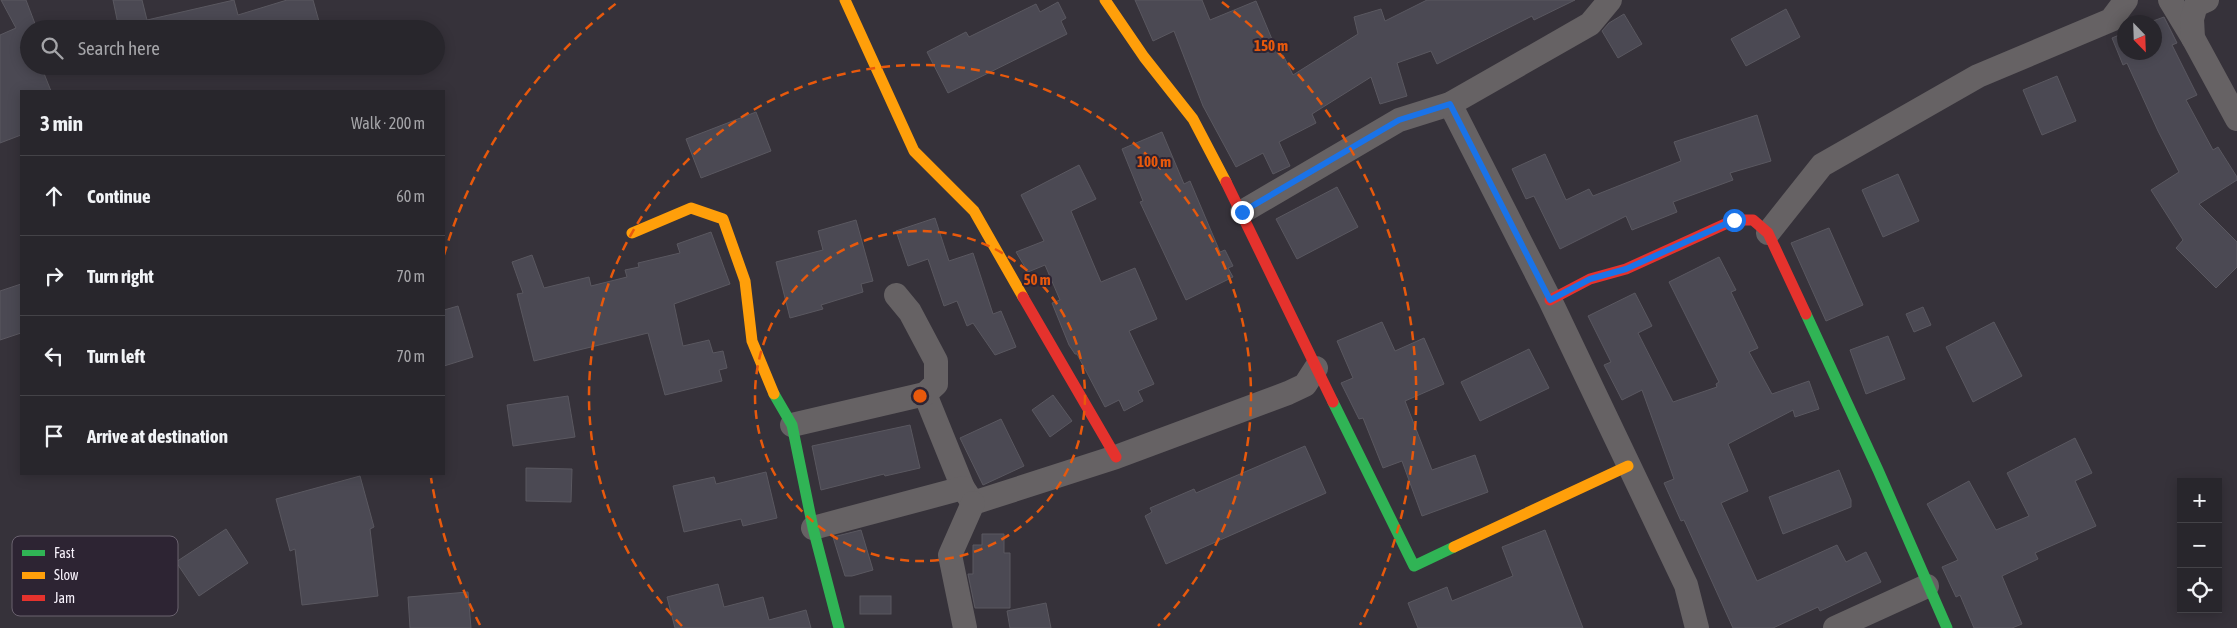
<!DOCTYPE html>
<html lang="en">
<head>
<meta charset="utf-8">
<style>
	body { margin:0; font-family:"Asap Condensed",sans-serif; background:#343238; color:#f1f3f6 }
	.controls { position:absolute; right:15px; bottom:15px; display:grid; overflow:hidden; border-radius:0px; box-shadow:0 2px 12px #0003 }
	.controls button { width:45px; height:45px; display:grid; place-items:center; padding:0; border:0; border-bottom:1px solid #444348; background:#28262c; color:#f1f3f6; font:25px sans-serif }
	.compass { position:absolute; left:2117px; top:15px; width:45px; height:45px; border-radius:50%; background:#28262c; box-shadow:0 2px 12px #0003; rotate:157deg }
	.stop { position:absolute; width:15px; height:15px; margin:-11px; border:4px solid #1a73e8; border-radius:50%; background:#fff }
	.stop.end { background:#1a73e8; border-color:#fff; box-shadow:0 1px 5px #0008 }
	.list { margin:0; padding:0; list-style:none }
	h2 { display:flex; justify-content:space-between; align-items:center; height:65px; margin:0; padding:0 20px; font-size:21px }
	h2 small { font-size:16px; font-weight:400; color:#a5a5a9 }
	.list li { display:grid; grid-template-columns:32px 1fr auto; gap:15px; align-items:center; box-sizing:border-box; height:80px; padding:0 20px; border-top:1px solid #444348 }
	.list b { display:block; font-size:19px; white-space:nowrap }
	.list em { font-size:16px; font-style:normal; color:#a5a5a9 }
	.icon { flex:none; width:28px; height:28px; fill:none; stroke:currentColor; stroke-width:2; stroke-linecap:round; stroke-linejoin:round }
	.map { position:relative; flex:none; width:2237px; height:628px; overflow:hidden }
	.search { position:absolute; background:#28262c; box-shadow:0 2px 12px #0003; left:20px; top:20px; width:425px; height:55px; display:flex; align-items:center; gap:12px; box-sizing:border-box; padding:0 18px; border-radius:28px; color:#a5a5a9; font-size:19px }
	.panel { position:absolute; background:#28262c; box-shadow:0 2px 12px #0003; left:20px; top:90px; width:425px; height:385px; border-radius:0px }
	.map>svg:first-child { display:block }
	.building { fill:#4b4953; stroke:#5a5860 }
	.lines { fill:none; stroke-linecap:round; stroke-linejoin:round }
	.street { stroke:#666264; stroke-width:24 }
	.fast { stroke:#30b455; stroke-width:11 }
	.slow { stroke:#ff9f0a; stroke-width:11 }
	.jam { stroke:#e5322d; stroke-width:11 }
	.route { stroke:#1a73e8; stroke-width:6 }
	.ring { fill:none; stroke:#e8590c; stroke-width:2.5; stroke-dasharray:9 6 }
	.key { fill:#2d2433; stroke:#6a626f; stroke-width:1 }
	.key-label { font-size:14px; fill:#f8f2fc }
	.centre { fill:#e8590c; stroke:#2d2433; stroke-width:2.5 }
	.ring-label { font-size:15px; text-anchor:middle; font-weight:bold; fill:#e8590c; stroke:#2d2433; stroke-width:4; stroke-linejoin:round; paint-order:stroke }
</style>
</head>
<body>
<div class="map">
<svg width="2237" height="628" viewBox="0 0 2237 628">
	<rect width="100%" height="100%" fill="#36323a"/>
	<g class="building">
		<polygon points="1,0 26,0 37,29 29,29 29,66 41,66 51,91 21,91 21,135 0,143 0,35 16,28"/>
		<polygon points="113,0 142,0 147,20 234,0 238,15 287,0 313,0 320,25 309,29 119,29"/>
		<polygon points="1135,0 1202,0 1210,20 1256,1 1279,56 1283,55 1293,75 1358,34 1354,17 1381,9 1385,21 1427,0 1575,0 1534,20 1532,16 1437,64 1431,51 1397,63 1407,96 1380,104 1371,77 1312,114 1316,123 1279,142 1290,166 1273,174 1263,153 1236,167 1203,106 1174,31 1153,41"/>
		<polygon points="1058,2 1066,18 1061,21 1067,34 948,93 927,52 966,32 969,37 1036,4 1040,12"/>
		<polygon points="1786,9 1800,37 1746,66 1731,39"/>
		<polygon points="1624,14 1642,44 1618,58 1602,31 1609,23"/>
		<polygon points="2164,17 2177,43 2172,45 2197,95 2186,100 2213,150 2218,147 2237,177 2237,180 2199,204 2237,242 2237,267 2216,288 2176,248 2183,240 2151,190 2179,172 2158,131 2127,63 2123,65 2112,38 2124,33 2124,52 2154,52 2154,22 2150,22"/>
		<polygon points="2057,76 2076,121 2042,135 2023,90"/>
		<polygon points="756,112 771,151 701,178 686,139"/>
		<polygon points="1757,115 1771,161 1730,173 1733,180 1673,202 1677,212 1632,230 1626,216 1560,249 1534,196 1526,199 1512,169 1545,154 1566,200 1589,189 1593,196 1681,161 1674,142"/>
		<polygon points="1162,132 1184,184 1190,181 1220,252 1225,250 1233,266 1228,268 1233,277 1186,300 1140,202 1143,201 1122,149"/>
		<polygon points="1079,165 1096,199 1071,211 1101,282 1135,268 1157,319 1129,331 1154,384 1138,391 1143,401 1124,411 1119,400 1105,407 1077,354 1075,354 1069,345 1052,303 1060,300 1045,265 1028,272 1016,252 1044,241 1021,195"/>
		<polygon points="1898,174 1919,221 1883,237 1862,190"/>
		<polygon points="1337,187 1358,227 1297,259 1276,219"/>
		<polygon points="935,218 949,261 973,253 993,314 1001,311 1016,347 995,355 973,323 967,326 957,301 944,306 928,259 908,266 896,231"/>
		<polygon points="856,220 873,281 861,284 863,292 821,305 823,309 790,318 776,262 823,250 818,231"/>
		<polygon points="1829,228 1863,305 1826,321 1791,243"/>
		<polygon points="711,232 730,284 674,304 683,346 709,340 713,353 723,351 727,368 719,370 722,381 665,395 648,333 534,361 517,294 523,293 512,262 532,255 544,288 589,277 591,286 627,277 625,270 639,267 638,263 680,253 677,244"/>
		<polygon points="1719,257 1736,290 1731,292 1758,348 1749,352 1772,394 1809,381 1819,409 1795,417 1793,410 1728,444 1748,491 1721,503 1757,581 1837,545 1846,562 1866,552 1881,582 1820,611 1818,607 1773,628 1733,628 1684,520 1681,521 1664,483 1674,479 1642,390 1622,400 1604,365 1611,362 1588,316 1635,293 1652,326 1638,333 1673,402 1717,387 1716,384 1719,382 1669,282"/>
		<polygon points="21,284 21,333 0,340 0,291"/>
		<polygon points="458,306 473,357 444,366 444,310"/>
		<polygon points="1923,307 1931,325 1914,332 1906,314"/>
		<polygon points="1382,322 1395,351 1424,338 1444,384 1405,401 1432,470 1475,455 1488,492 1422,516 1402,461 1383,468 1363,418 1359,419 1341,383 1353,378 1337,341"/>
		<polygon points="1994,322 2022,376 1973,402 1946,347"/>
		<polygon points="1888,336 1905,379 1866,394 1850,350"/>
		<polygon points="1529,349 1549,388 1480,421 1461,382"/>
		<polygon points="1053,395 1072,421 1050,437 1032,410"/>
		<polygon points="568,396 575,437 513,446 507,405"/>
		<polygon points="1001,419 1024,466 983,485 960,438"/>
		<polygon points="910,425 920,468 885,476 884,474 821,490 812,446"/>
		<polygon points="2075,438 2092,473 2075,481 2096,526 2035,553 2038,559 2002,576 2022,624 2012,628 1974,628 1960,595 1956,597 1942,567 1958,560 1927,504 1969,481 1996,530 2029,516 2007,473"/>
		<polygon points="1305,446 1326,493 1166,564 1145,516 1152,512 1150,508 1194,489 1196,493"/>
		<polygon points="526,468 572,469 571,502 526,501"/>
		<polygon points="1839,470 1851,500 1851,507 1783,534 1769,497"/>
		<polygon points="766,472 777,518 743,526 741,519 684,532 673,486 714,477 716,484"/>
		<polygon points="360,476 374,527 370,529 378,596 302,605 295,549 290,551 276,499"/>
		<polygon points="226,529 248,563 199,596 176,562"/>
		<polygon points="861,530 873,570 852,576 845,576 833,537"/>
		<polygon points="1545,530 1583,628 1418,628 1408,603 1447,587 1452,601 1513,576 1502,547"/>
		<polygon points="982,534 1004,534 1004,553 1010,553 1010,608 975,608 968,574 973,574 973,545 982,545"/>
		<polygon points="718,584 724,607 763,597 769,620 806,610 811,628 675,628 667,597"/>
		<polygon points="468,592 471,628 410,628 408,597"/>
		<rect x="860" y="596" width="31" height="18"/>
		<polygon points="1046,603 1051,628 1010,628 1007,611"/>
	</g>
	<g class="lines">
		<g class="street">
			<polyline points="2170,0 2193,38"/>
			<polyline points="2207,0 2196,5 2192,19 2193,38 2237,119"/>
			<polyline points="1450,104 1550,300 1686,585 1697,628"/>
			<polyline points="1242,212 1399,120 1450,104 1590,24 1610,0"/>
			<polyline points="1768,233 1822,165 1978,76 2111,20 2126,0"/>
			<polyline points="925,394 963,488 973,503 1116,457 1288,393 1305,385 1316,368"/>
			<polyline points="792,425 925,394 936,384 936,361 910,312 896,295"/>
			<polyline points="813,528 963,488"/>
			<polyline points="965,628 950,555 973,503"/>
			<polyline points="1835,628 1927,586"/>
		</g>
		<g class="fast">
			<polyline points="1806,314 1878,470 1947,628"/>
			<polyline points="774,394 792,425 813,528 839,628"/>
			<polyline points="1333,402 1414,566 1454,547"/>
		</g>
		<g class="slow">
			<polyline points="845,0 914,151 974,211 1023,297"/>
			<polyline points="1105,0 1144,57 1193,119 1226,182"/>
			<polyline points="632,233 691,208 723,219 745,281 752,341 774,394"/>
			<polyline points="1454,547 1628,466"/>
		</g>
		<g class="jam">
			<polyline points="1226,182 1333,402"/>
			<polyline points="1023,297 1116,457"/>
			<polyline points="1550,300 1590,279 1626,269 1734,220 1753,220 1768,233 1806,314"/>
		</g>
	</g>
	<g class="lines">
		<polyline class="route" points="1242,212 1399,120 1450,104 1550,300 1590,279 1626,269 1734,220"/>
	</g>
	<g class="ring">
		<circle cx="920" cy="396" r="165"/>
		<path d="M682 626A331 331 0 1 1 1158 626"/>
		<path d="M480 625A496 496 0 0 1 431 478M444 255A496 496 0 0 1 618 2M1222 2A496 496 0 0 1 1360 625"/>
	</g>
	<rect x="12" y="536" width="166" height="80" rx="8" class="key"/>
	<rect x="22" y="550" width="23" height="6" fill="#30b455"/>
	<rect x="22" y="572" width="23" height="7" fill="#ff9f0a"/>
	<rect x="22" y="595" width="23" height="6" fill="#e5322d"/>
	<g class="key-label">
		<text x="54" y="558">Fast</text>
		<text x="54" y="580">Slow</text>
		<text x="54" y="603">Jam</text>
	</g>
	<circle cx="920" cy="396" r="8" class="centre"/>
	<g class="ring-label">
		<text x="1271" y="51">150 m</text>
		<text x="1154" y="167">100 m</text>
		<text x="1037" y="285">50 m</text>
	</g>
</svg>
<div class="controls">
<button>+</button>
<button>−</button>
<button><svg class="icon" aria-label="locate" viewBox="0 0 24 24"><circle cx="12" cy="12" r="6"/><path d="M12 2v4M12 18v4M2 12h4M18 12h4"/></svg></button>
</div>
<svg class="compass" viewBox="-18 -18 36 36"><path d="M0-13l5 13h-10z" fill="#e53935"/><path d="M0 13l5-13h-10z" fill="#a5a5a9"/></svg>
<div class="stop" style="left:1734px;top:220px"></div>
<div class="stop end" style="left:1242px;top:212px"></div>
<div class="search"><svg class="icon" aria-label="search" viewBox="0 0 24 24"><circle cx="10" cy="10" r="6"/><path d="M15 15l6 6"/></svg>Search here</div>
<section class="panel">
<h2>3 min<small>Walk · 200 m</small></h2>
<ul class="list">
<li><svg class="icon" aria-label="ahead" viewBox="0 0 24 24"><path d="M12 20V5M6 11l6-6 6 6"/></svg><div><b>Continue</b></div><em>60 m</em></li>
<li><svg class="icon" aria-label="right" viewBox="0 0 24 24"><path d="M7 20v-9h11M14 6l5 5-5 5"/></svg><div><b>Turn right</b></div><em>70 m</em></li>
<li><svg class="icon" aria-label="left" viewBox="0 0 24 24"><path d="M17 20v-9H6M10 6l-5 5 5 5"/></svg><div><b>Turn left</b></div><em>70 m</em></li>
<li><svg class="icon" aria-label="arrive" viewBox="0 0 24 24"><path d="M6 21V4h12l-3 4 3 4H6"/></svg><div><b>Arrive at destination</b></div></li>
</ul>
</section>
</div>
</body>
</html>
